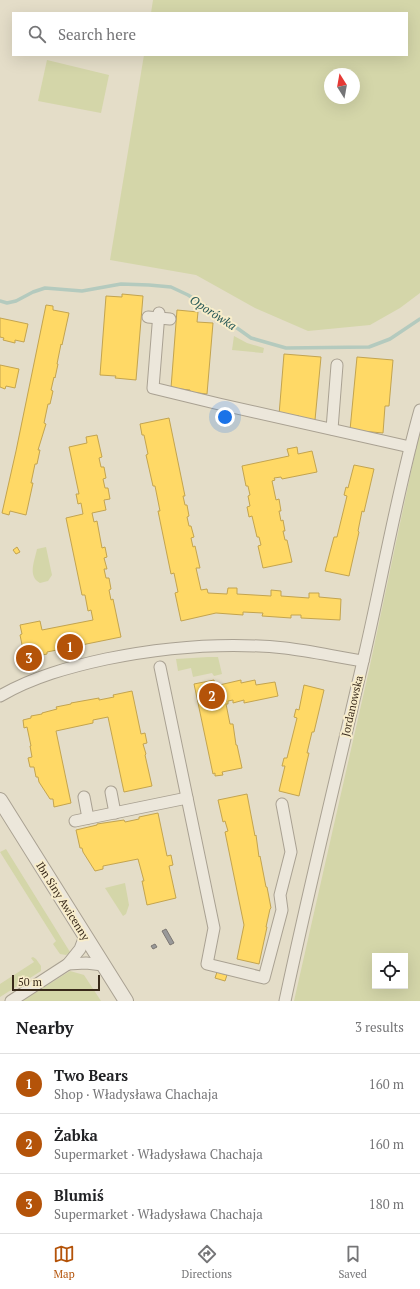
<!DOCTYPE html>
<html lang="en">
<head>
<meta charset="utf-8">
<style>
	body { margin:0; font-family:"PT Serif",serif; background:#f6f6f6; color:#202124 }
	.controls { position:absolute; right:12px; bottom:12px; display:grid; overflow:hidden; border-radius:0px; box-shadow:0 4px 16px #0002 }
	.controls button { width:36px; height:36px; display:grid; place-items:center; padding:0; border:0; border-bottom:1px solid #e0e0e0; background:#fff; color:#202124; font:20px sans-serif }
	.compass { position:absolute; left:324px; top:68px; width:36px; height:36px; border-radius:50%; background:#fff; box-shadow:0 4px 16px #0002; rotate:349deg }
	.scale { position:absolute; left:12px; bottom:10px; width:88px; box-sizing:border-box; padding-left:4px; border:2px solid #38291a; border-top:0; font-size:11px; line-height:14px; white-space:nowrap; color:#38291a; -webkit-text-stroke:3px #f8edcb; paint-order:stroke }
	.you { position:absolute; left:225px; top:417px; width:14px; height:14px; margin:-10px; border:3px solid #fff; border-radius:50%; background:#1a73e8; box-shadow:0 0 0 6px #1a73e833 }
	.badge { display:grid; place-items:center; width:26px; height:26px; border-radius:50%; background:#b45309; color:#fff; font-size:13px; font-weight:700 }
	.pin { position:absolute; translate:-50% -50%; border:2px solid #fff; box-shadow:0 1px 4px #0006 }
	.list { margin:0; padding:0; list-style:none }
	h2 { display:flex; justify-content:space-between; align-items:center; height:52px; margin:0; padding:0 16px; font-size:17px }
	h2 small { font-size:13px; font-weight:400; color:#757577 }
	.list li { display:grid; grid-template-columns:26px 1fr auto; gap:12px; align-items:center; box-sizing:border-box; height:60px; padding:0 16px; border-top:1px solid #e0e0e0 }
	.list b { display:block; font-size:15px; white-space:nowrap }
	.list p { margin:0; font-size:13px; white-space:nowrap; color:#757577 }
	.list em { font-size:13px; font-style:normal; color:#757577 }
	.icon { flex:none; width:22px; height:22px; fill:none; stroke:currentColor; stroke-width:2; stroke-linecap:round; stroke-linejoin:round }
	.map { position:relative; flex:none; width:420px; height:1001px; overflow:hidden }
	.search { position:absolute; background:#fff; box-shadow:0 4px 16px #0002; left:12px; right:12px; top:12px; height:44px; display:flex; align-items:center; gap:10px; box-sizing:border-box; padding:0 14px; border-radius:0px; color:#757577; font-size:15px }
	.sheet { height:232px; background:#fff }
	nav { display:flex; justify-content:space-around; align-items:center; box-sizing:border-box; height:56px; border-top:1px solid #e0e0e0; background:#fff; font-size:11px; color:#757577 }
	nav a { display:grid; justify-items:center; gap:2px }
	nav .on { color:#b45309 }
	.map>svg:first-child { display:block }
	.green { fill:#d4d6a9; fill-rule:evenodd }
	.homes { fill:#ffd966; stroke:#c3a44f }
	.industry { fill:#999; stroke:#7c7773 }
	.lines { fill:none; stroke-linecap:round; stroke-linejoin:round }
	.stream { stroke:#b4cabe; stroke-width:3.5 }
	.minor-casing { stroke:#a9a192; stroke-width:13 }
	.tertiary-casing { stroke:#a9a192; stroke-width:16 }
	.minor { stroke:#ece7db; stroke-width:11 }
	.tertiary { stroke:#ece7db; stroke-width:14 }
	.labels { text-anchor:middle; stroke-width:4; stroke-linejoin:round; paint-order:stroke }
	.street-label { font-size:11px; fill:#38291a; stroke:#f8edcb }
	.water-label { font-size:12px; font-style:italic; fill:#285957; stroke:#f8edcb }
</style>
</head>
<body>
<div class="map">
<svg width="420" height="1001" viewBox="0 0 420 1001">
	<rect width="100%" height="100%" fill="#e4ddc8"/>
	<g class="green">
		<path d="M153,0H420V293L400,308L370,325L308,331L255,308L196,275L110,260L144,55H407V13H151ZM330,74H354V98H330Z"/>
		<polygon points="47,60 109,75 101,113 38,101"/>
		<polygon points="234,336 247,343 264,348 263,353 232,350"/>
		<path d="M420,432V1001H294L369,670L412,467ZM375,956H405V986H375Z"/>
		<path d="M46,547L52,575L48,581L40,583C27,576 35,560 37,549Z"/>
		<polygon points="208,657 218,657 222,674 214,676 212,673 193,677 191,668 178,671 176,659"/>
		<polygon points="6,849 70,952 66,955 60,954 53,944 56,941 0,852"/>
		<polygon points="125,883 129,905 126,914 123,916 105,888"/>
		<polygon points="33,957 36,959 41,966 41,971 0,997 0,984 34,962 31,958"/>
		<polygon points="70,971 84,975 101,1001 22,1001"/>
	</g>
	<g class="homes">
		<polygon points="122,294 143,296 136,380 115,378 116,376 100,375 106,296 122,297"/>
		<polygon points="46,305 53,306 53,310 69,313 62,345 61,344 57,364 58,364 55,378 54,377 51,390 53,391 50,404 48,404 44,423 46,424 38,450 40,450 37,464 35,464 31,483 33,483 26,515 10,511 9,515 2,513 16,451"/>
		<polygon points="177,310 198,312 197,322 213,323 207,394 190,392 190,390 171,388"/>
		<polygon points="0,318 28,324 24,342 15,340 15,343 3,340 4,338 0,337"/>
		<polygon points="284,354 321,357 315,420 298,419 299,416 279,415"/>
		<polygon points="357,357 393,360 389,406 385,406 383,433 350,430"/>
		<polygon points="0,365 19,369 15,388 6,386 5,389 0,387"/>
		<polygon points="169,418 185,496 183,496 185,505 187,505 189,516 187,517 189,526 191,526 194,537 191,538 193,547 195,546 200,568 196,568 201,590 207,589 208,593 227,594 228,588 237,588 237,594 271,596 271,590 281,591 281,596 309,598 309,593 319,593 319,597 341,599 340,620 301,618 301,615 291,615 291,618 262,616 263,613 243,612 243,615 216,613 181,621 175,593 178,592 174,573 171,574 158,511 160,511 155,486 153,486 146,455 148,454 144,435 142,435 140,424"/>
		<polygon points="97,435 102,457 99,458 101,467 104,467 106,478 103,479 105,488 108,488 110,499 104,500 106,510 92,513 94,522 97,521 102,548 105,547 107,557 104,558 107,569 104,569 106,578 109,578 111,589 109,590 111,600 113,599 121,637 47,652 47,654 25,659 20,635 22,634 20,625 40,621 42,630 93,620 91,610 88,611 85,595 82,595 66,518 83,514 81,503 78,504 76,494 79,494 69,447 87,443 86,437"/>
		<polygon points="297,447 298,454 312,451 317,472 282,479 281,477 274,478 275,480 272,481 276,500 279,499 281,511 279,511 281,521 283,520 285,531 283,531 285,540 287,540 292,562 263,568 258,546 261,545 259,537 257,537 252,516 249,517 247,507 250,506 248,496 250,495 248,486 246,486 242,466 289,456 287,449"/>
		<polygon points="354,465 374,469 364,512 362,511 358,531 359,532 349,576 325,571 334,537 337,537 347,496 344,495 346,487 348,488"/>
		<polygon points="17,547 20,552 16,554 13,550"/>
		<polygon points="214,680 215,686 241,680 241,683 255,680 256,685 275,682 278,696 244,703 244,700 233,703 233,700 228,701 228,704 226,704 230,724 233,724 236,745 237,745 242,768 222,772 223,775 215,776 215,773 213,774 194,684"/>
		<polygon points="304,685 324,690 314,732 312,732 307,753 309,753 299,796 279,791 285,766 282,766 284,758 287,758 297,718 294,717 296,709 299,710"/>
		<polygon points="132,691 141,734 145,733 147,743 143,744 146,754 145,755 152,786 124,792 108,717 93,720 93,723 56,731 71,803 54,807 53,799 50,799 39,782 38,777 36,777 34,767 30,767 28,758 32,757 30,746 31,746 27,727 24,728 23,720 31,718 31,716 42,714 42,713 57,709 56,707 71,704 71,703 99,698 99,700 114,697 113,695"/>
		<polygon points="247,794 255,836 256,835 259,857 260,856 266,887 267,887 271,908 270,909 266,927 267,927 259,964 237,959 244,925 225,832 228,831 225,821 223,822 218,800"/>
		<polygon points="158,813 167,856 171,855 173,865 169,866 176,898 147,905 142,881 144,881 138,859 103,866 103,869 95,871 83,852 82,848 80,848 76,830 97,825 97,824 124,820 125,822 139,819 139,817"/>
		<polygon points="217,972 227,975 225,981 215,978"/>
	</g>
	<g class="industry">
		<polygon points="166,929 174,943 170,945 162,931"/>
		<polygon points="155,944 157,947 153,949 151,946"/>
	</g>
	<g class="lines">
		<polyline class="stream" points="0,301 7,303 16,301 33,292 45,288 82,291 121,284 149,285 171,287 188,295 209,308 251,338 286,348 369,347 390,339 420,319"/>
		<g class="minor-casing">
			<g id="minor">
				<polyline points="159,313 153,388 219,404 410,447"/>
				<polyline points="148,317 170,319"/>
				<polyline points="332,429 337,365"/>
				<polyline points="160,667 214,928 207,964 264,978 282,910 280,895 291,852 282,804"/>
				<path d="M0,696C33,677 69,667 106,659C165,647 225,642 285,648C311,651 337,657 363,661"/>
				<polyline points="111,792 115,813"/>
				<polyline points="84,797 88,818"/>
				<polyline points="75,821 187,798"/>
				<polyline points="68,964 86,963 103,965"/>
				<polyline points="11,1001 68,964 80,949 85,936"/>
				<path d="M285,1001C310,883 339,766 366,648C384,569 398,488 420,410"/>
			</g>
		</g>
		<g class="tertiary-casing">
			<polyline id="tertiary" points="0,800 126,1001"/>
		</g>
		<use href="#minor" class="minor"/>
		<use href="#tertiary" class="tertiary"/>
	</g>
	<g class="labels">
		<g class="street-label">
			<text transform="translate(352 706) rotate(-77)" y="4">Jordanowska</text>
			<text transform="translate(63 901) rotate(58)" y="4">Ibn Siny Awicenny</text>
		</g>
		<g class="water-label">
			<text transform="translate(213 313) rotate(33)" y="4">Oporówka</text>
		</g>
	</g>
</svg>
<div class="controls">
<button><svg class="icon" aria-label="locate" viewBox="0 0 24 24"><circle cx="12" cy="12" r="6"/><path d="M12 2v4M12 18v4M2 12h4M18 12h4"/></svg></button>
</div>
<svg class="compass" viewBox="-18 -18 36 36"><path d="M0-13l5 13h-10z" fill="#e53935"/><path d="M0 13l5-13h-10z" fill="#757577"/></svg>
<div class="scale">50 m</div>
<div class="you"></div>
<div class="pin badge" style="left:70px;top:647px">1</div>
<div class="pin badge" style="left:212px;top:696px">2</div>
<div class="pin badge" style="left:29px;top:658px">3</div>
<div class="search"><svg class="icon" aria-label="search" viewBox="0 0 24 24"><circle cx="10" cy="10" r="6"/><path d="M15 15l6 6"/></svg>Search here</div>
</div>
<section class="sheet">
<h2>Nearby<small>3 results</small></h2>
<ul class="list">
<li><span class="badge">1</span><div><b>Two Bears</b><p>Shop · Władysława Chachaja</p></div><em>160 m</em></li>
<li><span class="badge">2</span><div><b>Żabka</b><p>Supermarket · Władysława Chachaja</p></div><em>160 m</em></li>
<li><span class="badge">3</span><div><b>Blumiś</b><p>Supermarket · Władysława Chachaja</p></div><em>180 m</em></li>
</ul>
</section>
<nav>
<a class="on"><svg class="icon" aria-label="map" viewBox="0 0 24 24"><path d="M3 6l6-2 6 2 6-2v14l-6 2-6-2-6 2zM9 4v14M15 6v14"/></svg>Map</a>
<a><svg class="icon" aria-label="directions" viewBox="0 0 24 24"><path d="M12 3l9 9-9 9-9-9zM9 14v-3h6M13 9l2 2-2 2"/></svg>Directions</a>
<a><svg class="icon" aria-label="saved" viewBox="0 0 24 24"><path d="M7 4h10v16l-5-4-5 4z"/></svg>Saved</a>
</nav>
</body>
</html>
